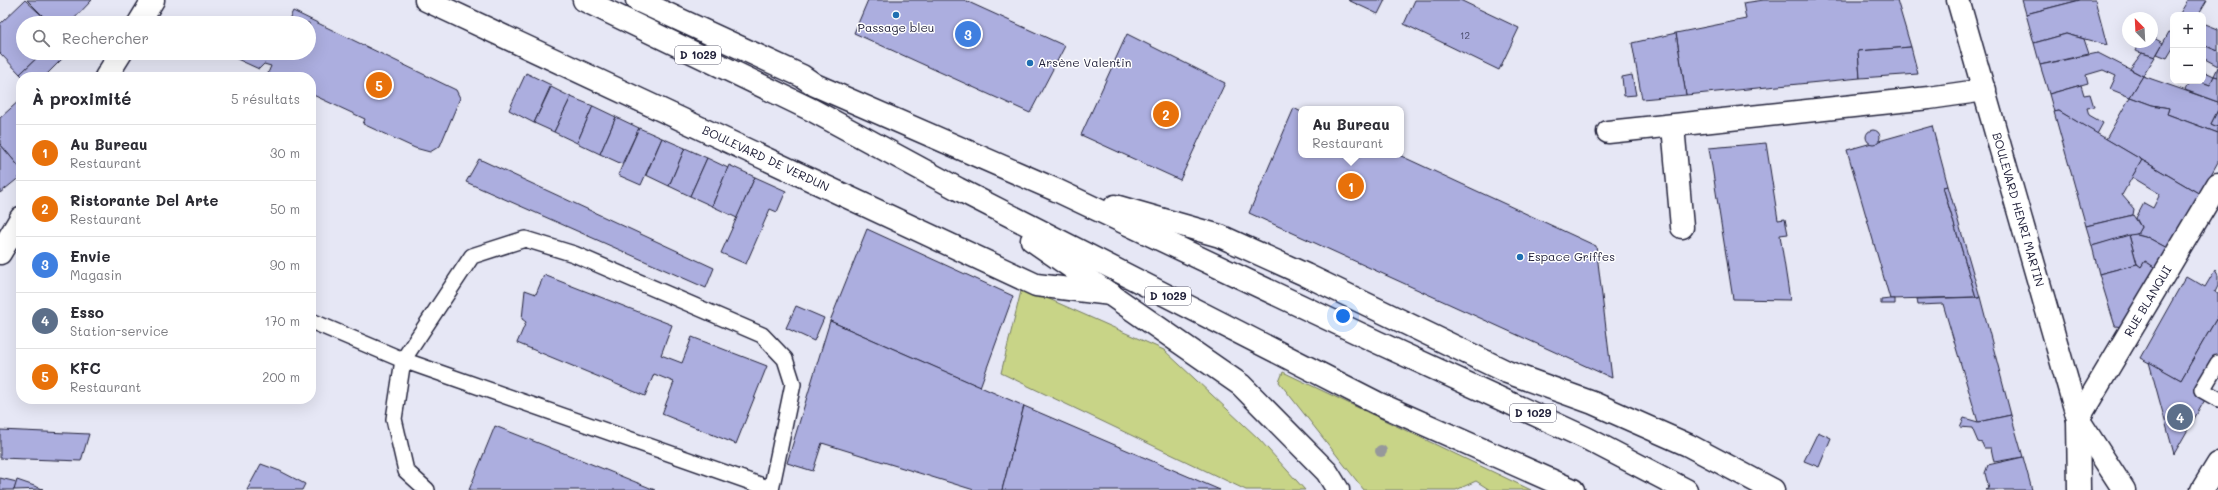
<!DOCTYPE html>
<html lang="fr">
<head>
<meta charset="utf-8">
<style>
	body { margin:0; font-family:Mali,sans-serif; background:#f2f2f3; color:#2b2b33 }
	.controls { position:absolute; right:12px; top:12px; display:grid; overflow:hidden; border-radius:8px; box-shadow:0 4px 16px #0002 }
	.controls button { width:36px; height:36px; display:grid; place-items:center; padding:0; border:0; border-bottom:1px solid #e1e1e2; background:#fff; color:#2b2b33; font:20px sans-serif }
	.compass { position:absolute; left:2122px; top:12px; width:36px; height:36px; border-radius:50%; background:#fff; box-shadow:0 4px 16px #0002; rotate:336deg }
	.you { position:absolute; left:1343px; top:316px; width:14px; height:14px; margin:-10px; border:3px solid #fff; border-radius:50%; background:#1a73e8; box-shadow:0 0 0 6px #1a73e833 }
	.badge { display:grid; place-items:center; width:26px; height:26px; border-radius:50%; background:#2563eb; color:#fff; font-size:13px; font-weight:700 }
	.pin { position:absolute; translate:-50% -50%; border:2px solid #fff; box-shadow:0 1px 4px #0006 }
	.popup { position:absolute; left:1298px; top:106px; width:106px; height:52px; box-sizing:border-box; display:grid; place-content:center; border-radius:8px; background:#fff; filter:drop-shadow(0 1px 3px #0005); font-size:13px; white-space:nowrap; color:#7c7c81 }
	.popup b { font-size:15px; color:#2b2b33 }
	.popup::after { content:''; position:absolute; left:50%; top:100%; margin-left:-8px; border:8px solid transparent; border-top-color:#fff }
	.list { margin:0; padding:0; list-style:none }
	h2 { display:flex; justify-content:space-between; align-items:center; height:52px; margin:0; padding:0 16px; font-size:17px }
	h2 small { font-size:13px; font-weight:400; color:#7c7c81 }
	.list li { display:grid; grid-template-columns:26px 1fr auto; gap:12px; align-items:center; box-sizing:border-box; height:56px; padding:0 16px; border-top:1px solid #e1e1e2 }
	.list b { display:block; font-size:15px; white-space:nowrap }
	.list p { margin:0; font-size:13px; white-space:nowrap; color:#7c7c81 }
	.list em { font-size:13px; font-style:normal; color:#7c7c81 }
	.icon { flex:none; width:22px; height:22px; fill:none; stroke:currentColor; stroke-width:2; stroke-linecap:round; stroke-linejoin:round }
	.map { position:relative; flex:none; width:2218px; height:490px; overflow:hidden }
	.search { position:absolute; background:#fff; box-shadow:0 4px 16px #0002; left:16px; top:16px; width:300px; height:44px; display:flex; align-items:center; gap:10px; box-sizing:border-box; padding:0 14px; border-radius:22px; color:#7c7c81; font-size:15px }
	.panel { position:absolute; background:#fff; box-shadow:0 4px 16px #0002; left:16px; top:72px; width:300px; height:332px; border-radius:16px }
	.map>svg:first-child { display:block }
	.green { fill:#c8d487; stroke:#757b61 }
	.building { fill:#acaedf; stroke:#22223b }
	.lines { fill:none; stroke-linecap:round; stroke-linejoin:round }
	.service-casing { stroke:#22223b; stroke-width:18 }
	.minor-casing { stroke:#22223b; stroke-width:25 }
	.tertiary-casing { stroke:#22223b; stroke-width:25 }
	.secondary-casing { stroke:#22223b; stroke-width:25 }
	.primary-casing { stroke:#22223b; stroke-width:25 }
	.service { stroke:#fff; stroke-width:15 }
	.minor { stroke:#fff; stroke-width:22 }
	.tertiary { stroke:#fff; stroke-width:22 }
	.secondary { stroke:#fff; stroke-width:22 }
	.primary { stroke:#fff; stroke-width:22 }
	.tree { fill:#96989b }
	.poi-dot { fill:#1f6fb2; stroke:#fff; stroke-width:1.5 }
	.labels { text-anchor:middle; stroke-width:3; stroke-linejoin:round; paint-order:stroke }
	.number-label { font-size:10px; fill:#444564 }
	.shield { fill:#fff; stroke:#646476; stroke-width:1 }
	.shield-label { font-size:11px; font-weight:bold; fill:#22223b }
	.poi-label { font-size:12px; fill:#22223b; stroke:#fff; text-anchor:start }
	.street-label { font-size:12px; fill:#22223b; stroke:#fff }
</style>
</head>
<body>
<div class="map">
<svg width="2218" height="490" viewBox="0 0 2218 490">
	<rect width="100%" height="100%" fill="#e6e7f5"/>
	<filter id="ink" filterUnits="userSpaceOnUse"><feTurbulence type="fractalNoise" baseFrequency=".025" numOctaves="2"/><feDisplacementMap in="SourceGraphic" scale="8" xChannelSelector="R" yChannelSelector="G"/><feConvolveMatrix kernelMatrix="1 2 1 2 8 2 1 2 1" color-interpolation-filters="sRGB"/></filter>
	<g filter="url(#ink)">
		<g class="green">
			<polygon points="1022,287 1164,350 1259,439 1305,490 1246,490 1001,373"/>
			<polygon points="1283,372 1531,490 1490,490 1476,481 1456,490 1364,490 1279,382"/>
		</g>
		<g class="building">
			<polygon points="25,0 50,23 23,23 23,53 42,53 20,74 0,53 0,24"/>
			<polygon points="27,0 92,0 70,23 50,23"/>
			<polygon points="868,0 964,0 1065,46 1030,113 854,33"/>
			<polygon points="1348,0 1385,0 1378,14"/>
			<polygon points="1415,0 1460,0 1519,28 1499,70 1404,24"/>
			<polygon points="1764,0 1897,0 1911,47 1858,51 1860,78 1686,95 1676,33 1746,19 1743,3"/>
			<polygon points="2022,0 2080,0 2026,14"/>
			<polygon points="2080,0 2095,0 2107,45 2066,34 2034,43 2026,14"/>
			<polygon points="2188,0 2207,0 2198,15 2179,15"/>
			<polygon points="293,11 456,90 460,98 440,146 430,152 415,148 363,124 365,119 311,94 311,77 276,77 268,73 271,66 264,64 259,69 224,53 309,53 309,23 287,23"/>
			<polygon points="2203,23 2218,29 2218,51 2203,45"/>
			<polygon points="2169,32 2173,33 2173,48 2167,58 2157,54"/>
			<polygon points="1676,33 1686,95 1642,99 1632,43"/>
			<polygon points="1127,34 1225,83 1180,180 1081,135"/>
			<polygon points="2066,34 2084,39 2089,54 2040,65 2034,43"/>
			<polygon points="2152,37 2163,43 2155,57 2135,51 2139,42 2152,42"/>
			<polygon points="2203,45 2218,51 2218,66 2203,58"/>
			<polygon points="1911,47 1918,74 1860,78 1858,51"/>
			<polygon points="42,53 68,53 44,77 23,77 20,74"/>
			<polygon points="2098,53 2143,76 2130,97 2110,89 2116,76 2103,70 2086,75 2088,83 2049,94 2040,65"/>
			<polygon points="2142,53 2155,57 2143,76 2130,69"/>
			<polygon points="2218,67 2218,77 2214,76"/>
			<polygon points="2203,71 2214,76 2210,85 2199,81 2203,81"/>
			<polygon points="526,73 551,85 534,123 509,110"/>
			<polygon points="1632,75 1636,95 1624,96 1622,77"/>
			<polygon points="2143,76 2218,102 2218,110 2211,124 2218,127 2218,133 2167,114 2169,108 2152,105 2130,97"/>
			<polygon points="2214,76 2218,77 2218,102 2185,90 2190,81 2199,81 2210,85"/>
			<polygon points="2081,85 2084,95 2090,94 2094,107 2087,108 2089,115 2103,123 2097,134 2059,111 2054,112 2049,94"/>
			<polygon points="551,87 571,97 554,132 534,123"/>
			<polygon points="571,97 593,106 577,143 554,132"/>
			<polygon points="2130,97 2152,105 2169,108 2167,114 2218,133 2218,162 2200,194 2106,139"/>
			<polygon points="21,99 21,169 0,144 0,118"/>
			<polygon points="593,106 616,117 600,154 577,143"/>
			<polygon points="1294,108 1301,112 1301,155 1399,155 1596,246 1612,378 1249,213"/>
			<polygon points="2218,110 2218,127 2211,124"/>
			<polygon points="2059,111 2142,160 2122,195 2134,209 2133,215 2086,226 2054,112"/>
			<polygon points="616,117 639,128 622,164 600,154"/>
			<polygon points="1932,126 1948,186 1943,187 1976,297 1890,299 1847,150"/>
			<polygon points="639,128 662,138 641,185 618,175"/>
			<circle cx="1873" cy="137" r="7"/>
			<polygon points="662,138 685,148 669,186 646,175"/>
			<polygon points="1766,143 1778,220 1785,219 1788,234 1780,235 1790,300 1733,299 1709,148"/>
			<polygon points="0,144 21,169 21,176 0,193"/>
			<polygon points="685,148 707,158 690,196 669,186"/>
			<polygon points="707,158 728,168 712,206 690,196"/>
			<polygon points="479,159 714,268 706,288 466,182"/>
			<polygon points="2142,160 2200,194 2169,249 2145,236 2137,234 2141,227 2136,218 2144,203 2153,208 2160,194 2132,177"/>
			<polygon points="729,165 755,177 737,218 712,206"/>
			<polygon points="755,177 786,191 777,212 770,209 746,264 721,253"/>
			<polygon points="1948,186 1980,297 1976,297 1943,187"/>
			<polygon points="2133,215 2141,227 2137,234 2092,246 2086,226"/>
			<polygon points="867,229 1013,296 980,387 830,321"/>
			<polygon points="2137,234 2145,236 2169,249 2157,269 2145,261 2141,267 2137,264 2129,235"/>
			<polygon points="2129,235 2137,264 2099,274 2092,246"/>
			<polygon points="2145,261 2157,269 2123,327 2115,326 2099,274 2137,264 2141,267"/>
			<polygon points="2215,270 2218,275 2218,286 2215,292 2218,294 2218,316 2181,380 2140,358 2186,276 2205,287"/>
			<polygon points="544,275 672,325 661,355 682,363 692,337 767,366 736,444 662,414 674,382 654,374 645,396 517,343 526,322 522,319 525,290 536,294"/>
			<polygon points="1980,297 2011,415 1978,422 1943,304 1918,305 1917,299"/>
			<polygon points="1890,299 1895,299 1895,304 1881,304 1881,300"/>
			<polygon points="796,306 824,318 814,341 786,328"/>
			<polygon points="2218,316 2218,377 2174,454 2149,362 2181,380"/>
			<polygon points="830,321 1024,406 1002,490 974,490 822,443 813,471 787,463"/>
			<polygon points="1024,406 1220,490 1002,490"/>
			<polygon points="2011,415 2023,457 1994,462 1991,448 1984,448 1982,443 1978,442 1972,428 1960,427 1964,418 1978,422"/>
			<polygon points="495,426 584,461 655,490 469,490"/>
			<polygon points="0,430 89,434 81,461 0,458"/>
			<polygon points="1818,432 1831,438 1819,467 1804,461"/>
			<polygon points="2023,457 2032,490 1985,490 1989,489 1985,473 1988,465"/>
			<polygon points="261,464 280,471 305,484 302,490 247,490"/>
			<polygon points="0,478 17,482 14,490 0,490"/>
			<polygon points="17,480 43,489 14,490"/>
		</g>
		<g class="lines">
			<g class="service-casing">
				<g id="service">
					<polyline points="311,321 403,360 771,489"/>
					<polyline points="2218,363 2202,390 2218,399"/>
					<polyline points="427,490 406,471 394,419 403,360 472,256 525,239 574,254 762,335 785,359 793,384 771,490"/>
				</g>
			</g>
			<g class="minor-casing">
				<g id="minor">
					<path id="s1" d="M426,0L1036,285L1111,294"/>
					<polyline points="139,23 153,0"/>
					<polyline points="106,77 121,53"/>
					<polyline points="1673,126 1682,227"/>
					<polyline points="1608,132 1929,98 1985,90"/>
					<polyline points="0,253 21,218"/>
					<path id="s2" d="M2078,419L2218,184"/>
				</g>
			</g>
			<g class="tertiary-casing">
				<polyline id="tertiary" points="2202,490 2218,464"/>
			</g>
			<g class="secondary-casing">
				<g id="secondary">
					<path id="s3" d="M1958,0L2078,419L2079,490"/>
					<polyline points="2078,419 2124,490"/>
				</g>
			</g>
			<g class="primary-casing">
				<g id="primary">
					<polyline points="584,0 812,110 958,189 1377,403 1573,490"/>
					<polyline points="637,0 802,76 815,85 1056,190 1377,342 1586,438 1686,490"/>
					<polyline points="1115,206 1220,236 1306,275 1507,372 1593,403 1688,445 1773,490"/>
					<polyline points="1032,240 1241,385 1327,472 1338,490"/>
				</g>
			</g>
			<use href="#service" class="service"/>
			<use href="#minor" class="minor"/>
			<use href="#tertiary" class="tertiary"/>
			<use href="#secondary" class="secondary"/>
			<use href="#primary" class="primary"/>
		</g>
		<circle class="tree" cx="1381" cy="451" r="6"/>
	</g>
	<g class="poi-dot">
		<circle cx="896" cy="15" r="4"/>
		<circle cx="1030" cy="63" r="4"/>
		<circle cx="1520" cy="257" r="4"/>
	</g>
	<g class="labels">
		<g class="number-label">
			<text x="1465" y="39">12</text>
		</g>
		<g class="shield">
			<rect x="675" y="46" width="46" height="18" rx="3"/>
			<rect x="1145" y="287" width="46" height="18" rx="3"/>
			<rect x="1510" y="404" width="46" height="18" rx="3"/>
		</g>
		<g class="shield-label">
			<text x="698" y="59">D 1029</text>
			<text x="1168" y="300">D 1029</text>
			<text x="1533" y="417">D 1029</text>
		</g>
		<g class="poi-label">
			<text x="896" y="32" text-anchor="middle">Passage bleu</text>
			<text x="1038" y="67">Arsène Valentin</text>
			<text x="1528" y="261">Espace Griffes</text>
		</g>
		<g class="street-label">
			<text dy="4" stroke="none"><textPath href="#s1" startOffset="375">BOULEVARD DE VERDUN</textPath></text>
			<text dy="4" stroke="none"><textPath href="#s3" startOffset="218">BOULEVARD HENRI MARTIN</textPath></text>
			<text dy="4" stroke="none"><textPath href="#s2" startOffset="137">RUE BLANQUI</textPath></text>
		</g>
	</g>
</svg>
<div class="controls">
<button>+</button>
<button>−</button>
</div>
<svg class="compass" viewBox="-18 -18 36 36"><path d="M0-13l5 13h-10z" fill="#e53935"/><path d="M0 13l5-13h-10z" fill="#7c7c81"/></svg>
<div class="you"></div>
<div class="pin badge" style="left:1351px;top:186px;background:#e8710a">1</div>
<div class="popup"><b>Au Bureau</b>Restaurant</div>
<div class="pin badge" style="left:1166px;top:114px;background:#e8710a">2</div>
<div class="pin badge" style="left:968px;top:34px;background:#3f7fe0">3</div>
<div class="pin badge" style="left:2180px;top:417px;background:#5c6f8a">4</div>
<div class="pin badge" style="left:379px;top:85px;background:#e8710a">5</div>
<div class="search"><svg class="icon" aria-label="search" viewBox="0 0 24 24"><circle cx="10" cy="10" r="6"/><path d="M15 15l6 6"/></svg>Rechercher</div>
<section class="panel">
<h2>À proximité<small>5 résultats</small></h2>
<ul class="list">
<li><span class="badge" style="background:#e8710a">1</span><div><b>Au Bureau</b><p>Restaurant</p></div><em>30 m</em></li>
<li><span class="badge" style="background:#e8710a">2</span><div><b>Ristorante Del Arte</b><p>Restaurant</p></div><em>50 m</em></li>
<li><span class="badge" style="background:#3f7fe0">3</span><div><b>Envie</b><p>Magasin</p></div><em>90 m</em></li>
<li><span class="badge" style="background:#5c6f8a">4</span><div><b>Esso</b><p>Station-service</p></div><em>170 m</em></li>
<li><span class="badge" style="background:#e8710a">5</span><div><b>KFC</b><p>Restaurant</p></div><em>200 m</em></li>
</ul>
</section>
</div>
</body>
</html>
